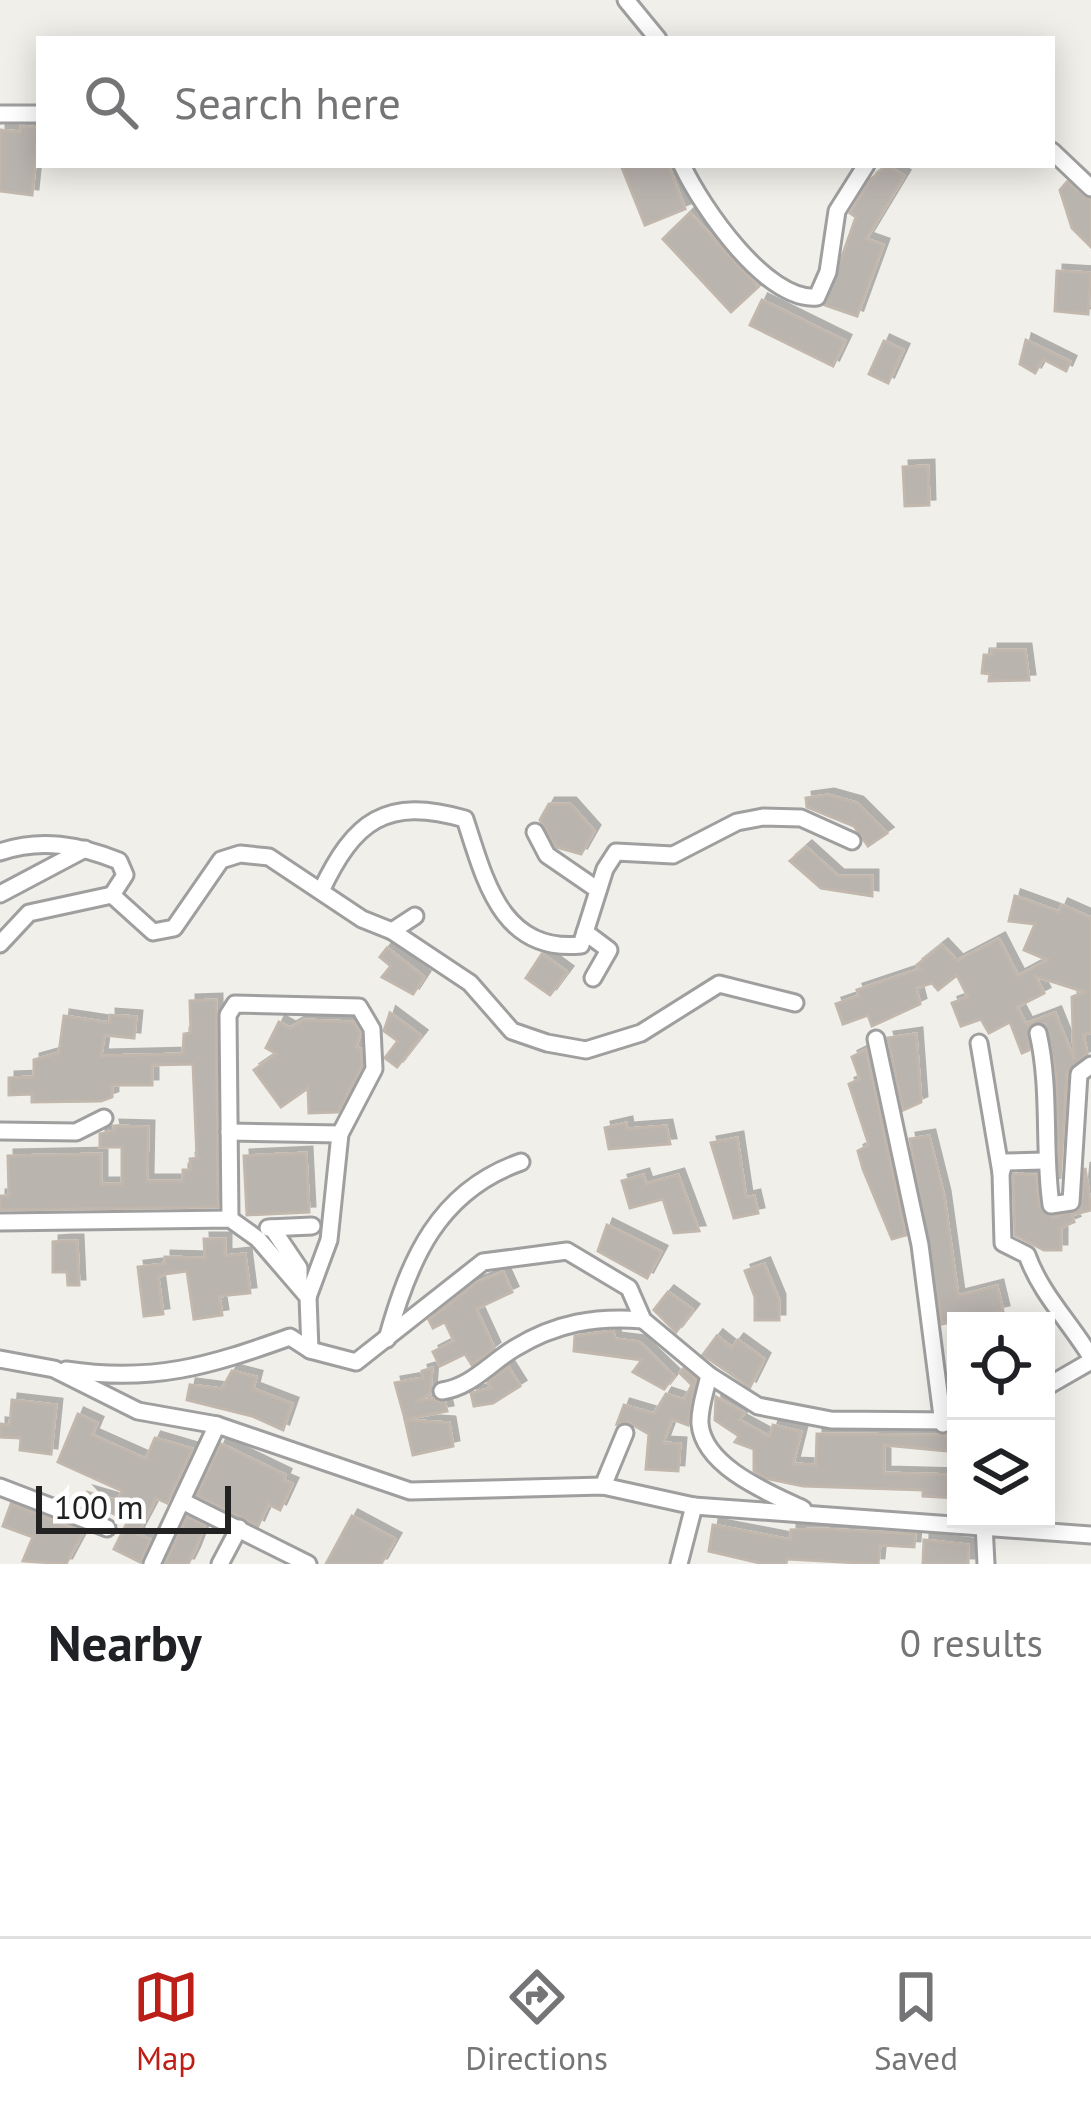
<!DOCTYPE html>
<html lang="en">
<head>
<meta charset="utf-8">
<style>
	body { margin:0; font-family:"PT Sans",sans-serif; background:#f6f6f6; color:#202124 }
	.controls { position:absolute; right:36px; bottom:36px; display:grid; overflow:hidden; border-radius:0px; box-shadow:0 6px 30px #0003 }
	.controls button { width:108px; height:108px; display:grid; place-items:center; padding:0; border:0; border-bottom:3px solid #e0e0e0; background:#fff; color:#202124; font:60px sans-serif }
	.scale { position:absolute; left:36px; bottom:30px; width:195px; box-sizing:border-box; padding-left:12px; border:6px solid #222; border-top:0; font-size:33px; line-height:42px; white-space:nowrap; color:#222; -webkit-text-stroke:9px #fff; paint-order:stroke }
	.list { margin:0; padding:0; list-style:none }
	h2 { display:flex; justify-content:space-between; align-items:center; height:156px; margin:0; padding:0 48px; font-size:51px }
	h2 small { font-size:39px; font-weight:400; color:#757577 }
	.icon { flex:none; width:66px; height:66px; fill:none; stroke:currentColor; stroke-width:2; stroke-linecap:round; stroke-linejoin:round }
	.map { position:relative; flex:none; width:1091px; height:1564px; overflow:hidden }
	.search { position:absolute; background:#fff; box-shadow:0 6px 30px #0003; left:36px; right:36px; top:36px; height:132px; display:flex; align-items:center; gap:30px; box-sizing:border-box; padding:0 42px; border-radius:0px; color:#757577; font-size:45px }
	.sheet { height:372px; background:#fff }
	nav { display:flex; justify-content:space-around; align-items:center; box-sizing:border-box; height:168px; border-top:3px solid #e0e0e0; background:#fff; font-size:33px; color:#757577 }
	nav a { display:grid; justify-items:center; gap:6px }
	nav .on { color:#bb1f18 }
	.map>svg:first-child { display:block }
	.building { fill:#bab4af; stroke:#c1b7ad; stroke-width:3; fill-rule:evenodd; filter:url(#shadow) }
	.lines { fill:none; stroke-linecap:round; stroke-linejoin:round }
	.minor-casing { stroke:#9f9f9f; stroke-width:21 }
	.minor { stroke:#fff; stroke-width:15 }
</style>
</head>
<body>
<div class="map">
<svg width="1091" height="1564" viewBox="0 0 1091 1564">
	<defs>
		<filter id="shadow"><feDropShadow dx="6" dy="-6" stdDeviation="0" flood-color="#0004"/></filter>
	</defs>
	<rect width="100%" height="100%" fill="#f1efea"/>
	<g class="building">
		<polygon points="21,126 39,128 32,195 0,191 0,130 20,132"/>
		<polygon points="621,165 668,165 685,209 645,225"/>
		<polygon points="888,166 904,176 866,239 883,245 857,316 825,305 856,217 850,213 871,179"/>
		<polygon points="1067,182 1091,200 1091,247 1072,228 1060,190"/>
		<polygon points="690,213 758,287 731,312 663,239"/>
		<polygon points="1057,271 1091,273 1088,314 1055,311"/>
		<polygon points="762,300 845,341 833,366 750,325"/>
		<polygon points="1026,340 1070,362 1066,371 1043,359 1035,373 1020,364"/>
		<polygon points="884,341 903,350 888,383 869,374"/>
		<polygon points="928,466 929,505 905,506 903,467"/>
		<polygon points="992,650 1025,650 1029,680 989,681 990,674 982,673 984,655 992,655"/>
		<polygon points="828,795 857,803 887,833 868,846 854,826 807,807 806,798"/>
		<polygon points="549,804 570,804 594,831 581,854 556,847 540,820"/>
		<polygon points="806,847 838,876 872,876 872,896 821,888 790,861"/>
		<path d="M1015,896L1059,912L1062,905L1091,918V1033L1083,1034L1087,1054L1067,1072L1060,1179L1056,1074L1046,1024L1029,1025V1050L1022,1053L1010,1022L989,1033L981,1019L961,1026L952,1003L968,997L957,975L938,990L932,983L916,988L920,1004L872,1026L868,1015L843,1024L836,1004L859,996L857,990L920,969L917,965L942,945L957,961L999,939L1018,976L1048,960L1024,950L1035,924L1009,921ZM1035,976L1085,992L1072,997L1074,1060L1055,1013L1026,1024L1017,1007L1044,993Z"/>
		<polygon points="387,948 424,977 413,994 382,977 391,966 380,957"/>
		<polygon points="542,954 567,972 550,995 526,978"/>
		<polygon points="216,1000 218,1207 0,1210 0,1196 9,1196 8,1156 101,1154 101,1184 122,1184 122,1147 100,1147 100,1134 115,1131 114,1126 148,1127 147,1181 183,1181 183,1170 191,1170 190,1159 197,1158 193,1064 152,1065 152,1085 112,1085 112,1097 101,1101 32,1102 32,1094 9,1095 9,1078 34,1077 34,1060 59,1053 64,1016 110,1023 110,1015 136,1017 134,1038 104,1035 101,1056 183,1054 184,1034 191,1033 190,1001"/>
		<polygon points="390,1013 421,1036 397,1067 385,1058 398,1041 384,1031"/>
		<polygon points="304,1020 353,1022 360,1033 356,1047 361,1049 362,1066 338,1112 309,1113 308,1088 281,1107 254,1070 277,1054 266,1048 279,1022 290,1028"/>
		<polygon points="916,1034 921,1102 903,1110 888,1038"/>
		<polygon points="866,1050 906,1235 892,1239 863,1169 858,1151 869,1145 849,1084 860,1079 852,1057"/>
		<polygon points="626,1123 627,1129 666,1126 670,1144 609,1149 605,1128"/>
		<polygon points="929,1136 944,1196 958,1296 997,1286 1003,1311 942,1324 910,1139"/>
		<polygon points="737,1138 746,1198 754,1196 758,1213 734,1218 711,1143"/>
		<polygon points="306,1153 309,1212 247,1215 244,1156"/>
		<polygon points="1085,1168 1091,1210 1071,1215 1074,1222 1061,1227 1061,1250 1044,1250 1015,1235 1013,1174 1036,1175 1039,1207 1053,1217 1081,1209"/>
		<polygon points="643,1175 646,1184 678,1175 699,1231 674,1233 663,1199 630,1208 622,1181"/>
		<polygon points="607,1225 661,1252 647,1278 598,1251"/>
		<polygon points="204,1239 225,1239 225,1256 245,1254 250,1293 219,1296 222,1315 194,1319 187,1271 165,1274 158,1277 163,1314 144,1316 138,1267 165,1264 165,1257 205,1258"/>
		<polygon points="66,1241 77,1241 79,1285 68,1285 67,1272 53,1272 53,1242"/>
		<polygon points="764,1264 779,1300 779,1320 755,1320 755,1297 745,1271"/>
		<polygon points="503,1272 512,1292 476,1309 494,1348 472,1365 465,1354 440,1366 433,1352 454,1341 445,1322 433,1328 429,1320 476,1283"/>
		<polygon points="668,1292 693,1310 676,1332 654,1310"/>
		<polygon points="613,1331 615,1339 639,1342 674,1376 664,1389 633,1372 642,1360 574,1351 575,1336"/>
		<polygon points="717,1336 732,1348 738,1340 764,1359 750,1387 703,1355"/>
		<polygon points="508,1367 520,1386 493,1403 474,1406 471,1393 492,1388 488,1382"/>
		<polygon points="432,1368 430,1394 415,1402 433,1399 445,1403 447,1411 405,1419 395,1383 423,1378 422,1371"/>
		<polygon points="683,1369 696,1379 688,1425 672,1419 663,1443 680,1444 678,1471 646,1469 649,1434 628,1422 617,1424 624,1405 654,1414 666,1394 684,1400 692,1385 680,1373"/>
		<polygon points="232,1371 256,1377 253,1389 292,1404 283,1430 252,1416 187,1400 190,1385 222,1389"/>
		<polygon points="716,1397 744,1413 739,1420 770,1437 773,1425 801,1432 793,1464 816,1465 817,1434 948,1435 948,1451 884,1445 884,1473 956,1475 956,1498 923,1496 923,1490 803,1486 765,1478 754,1471 754,1449 735,1442 739,1436 715,1420"/>
		<polygon points="12,1400 56,1405 51,1454 20,1450 21,1438 0,1437 0,1424 10,1425"/>
		<polygon points="78,1414 97,1423 92,1435 146,1459 155,1438 192,1449 167,1503 156,1498 137,1534 150,1540 140,1562 114,1549 128,1521 106,1510 90,1493 118,1501 122,1491 58,1462"/>
		<polygon points="405,1420 449,1423 453,1446 413,1455"/>
		<polygon points="221,1444 285,1475 283,1480 292,1484 280,1510 268,1504 258,1526 197,1495"/>
		<polygon points="11,1504 83,1532 66,1564 23,1561 33,1537 3,1526"/>
		<polygon points="352,1516 395,1539 381,1564 326,1564"/>
		<polygon points="187,1517 204,1526 194,1552 188,1564 165,1564"/>
		<polygon points="713,1525 791,1540 791,1530 821,1529 915,1534 914,1547 880,1545 878,1564 787,1559 786,1564 764,1564 709,1551"/>
		<polygon points="924,1540 968,1545 968,1564 923,1564"/>
	</g>
	<g class="lines">
		<g class="minor-casing">
			<g id="minor">
				<polyline points="626,0 658,39"/>
				<polyline points="0,114 39,114"/>
				<polyline points="1052,151 1091,188"/>
				<path d="M682,165C702,208 767,302 817,297L828,272L837,211L866,165"/>
				<polyline points="535,832 547,855 598,890"/>
				<path d="M0,852C41,838 79,845 119,861L125,875L112,895"/>
				<path d="M321,891C354,821 386,796 465,819C485,880 501,953 581,945L605,869L616,852L673,855L737,822L763,817L801,818L852,841"/>
				<polyline points="0,894 85,849"/>
				<polyline points="392,931 415,916"/>
				<polyline points="585,932 609,950 593,978"/>
				<polyline points="0,944 29,913 112,895 153,932 174,928 221,860 240,854 269,857 362,919 392,931 470,983 512,1031 547,1043 586,1050 641,1033 719,984 795,1003"/>
				<path d="M1038,1033C1051,1089 1043,1148 1051,1205L1071,1202L1079,1074L1091,1065"/>
				<polyline points="876,1039 920,1245 943,1424"/>
				<path d="M979,1043L1001,1173L1003,1243L1027,1255C1041,1294 1069,1321 1091,1357"/>
				<polyline points="0,1131 76,1132 104,1118"/>
				<polyline points="229,1132 340,1134"/>
				<polyline points="1001,1173 1005,1162 1044,1161"/>
				<polyline points="230,1219 228,1015 235,1004 359,1007 372,1029 374,1069 340,1134 329,1240 308,1297"/>
				<polyline points="0,1222 230,1219 258,1239 308,1297 310,1350"/>
				<polyline points="268,1228 312,1226"/>
				<polyline points="272,1228 299,1268 299,1286"/>
				<path d="M387,1339C409,1260 438,1191 521,1162"/>
				<polyline points="0,1359 54,1369 138,1411 217,1425 410,1491 603,1486 694,1506 1091,1535"/>
				<path d="M66,1370C153,1383 209,1366 290,1337L310,1350L356,1362L483,1262L567,1251L629,1288L643,1320L709,1375L758,1406L831,1420L956,1421"/>
				<path d="M709,1375C706,1390 699,1408 700,1424C704,1467 769,1493 803,1509"/>
				<polyline points="1046,1387 1091,1361"/>
				<path d="M442,1391C471,1387 490,1363 515,1348C556,1323 596,1316 643,1320"/>
				<polyline points="603,1486 625,1433"/>
				<polyline points="0,1487 107,1528"/>
				<polyline points="182,1501 308,1564"/>
				<polyline points="984,1524 986,1564"/>
				<polyline points="152,1564 217,1425"/>
				<polyline points="220,1564 239,1528"/>
				<polyline points="679,1564 694,1506"/>
			</g>
		</g>
		<use href="#minor" class="minor"/>
	</g>
</svg>
<div class="controls">
<button><svg class="icon" aria-label="locate" viewBox="0 0 24 24"><circle cx="12" cy="12" r="6"/><path d="M12 2v4M12 18v4M2 12h4M18 12h4"/></svg></button>
<button><svg class="icon" aria-label="layers" viewBox="0 0 24 24"><path d="M12 4l9 5-9 5-9-5zM3 14l9 5 9-5"/></svg></button>
</div>
<div class="scale">100 m</div>
<div class="search"><svg class="icon" aria-label="search" viewBox="0 0 24 24"><circle cx="10" cy="10" r="6"/><path d="M15 15l6 6"/></svg>Search here</div>
</div>
<section class="sheet">
<h2>Nearby<small>0 results</small></h2>
<ul class="list">
</ul>
</section>
<nav>
<a class="on"><svg class="icon" aria-label="map" viewBox="0 0 24 24"><path d="M3 6l6-2 6 2 6-2v14l-6 2-6-2-6 2zM9 4v14M15 6v14"/></svg>Map</a>
<a><svg class="icon" aria-label="directions" viewBox="0 0 24 24"><path d="M12 3l9 9-9 9-9-9zM9 14v-3h6M13 9l2 2-2 2"/></svg>Directions</a>
<a><svg class="icon" aria-label="saved" viewBox="0 0 24 24"><path d="M7 4h10v16l-5-4-5 4z"/></svg>Saved</a>
</nav>
</body>
</html>
